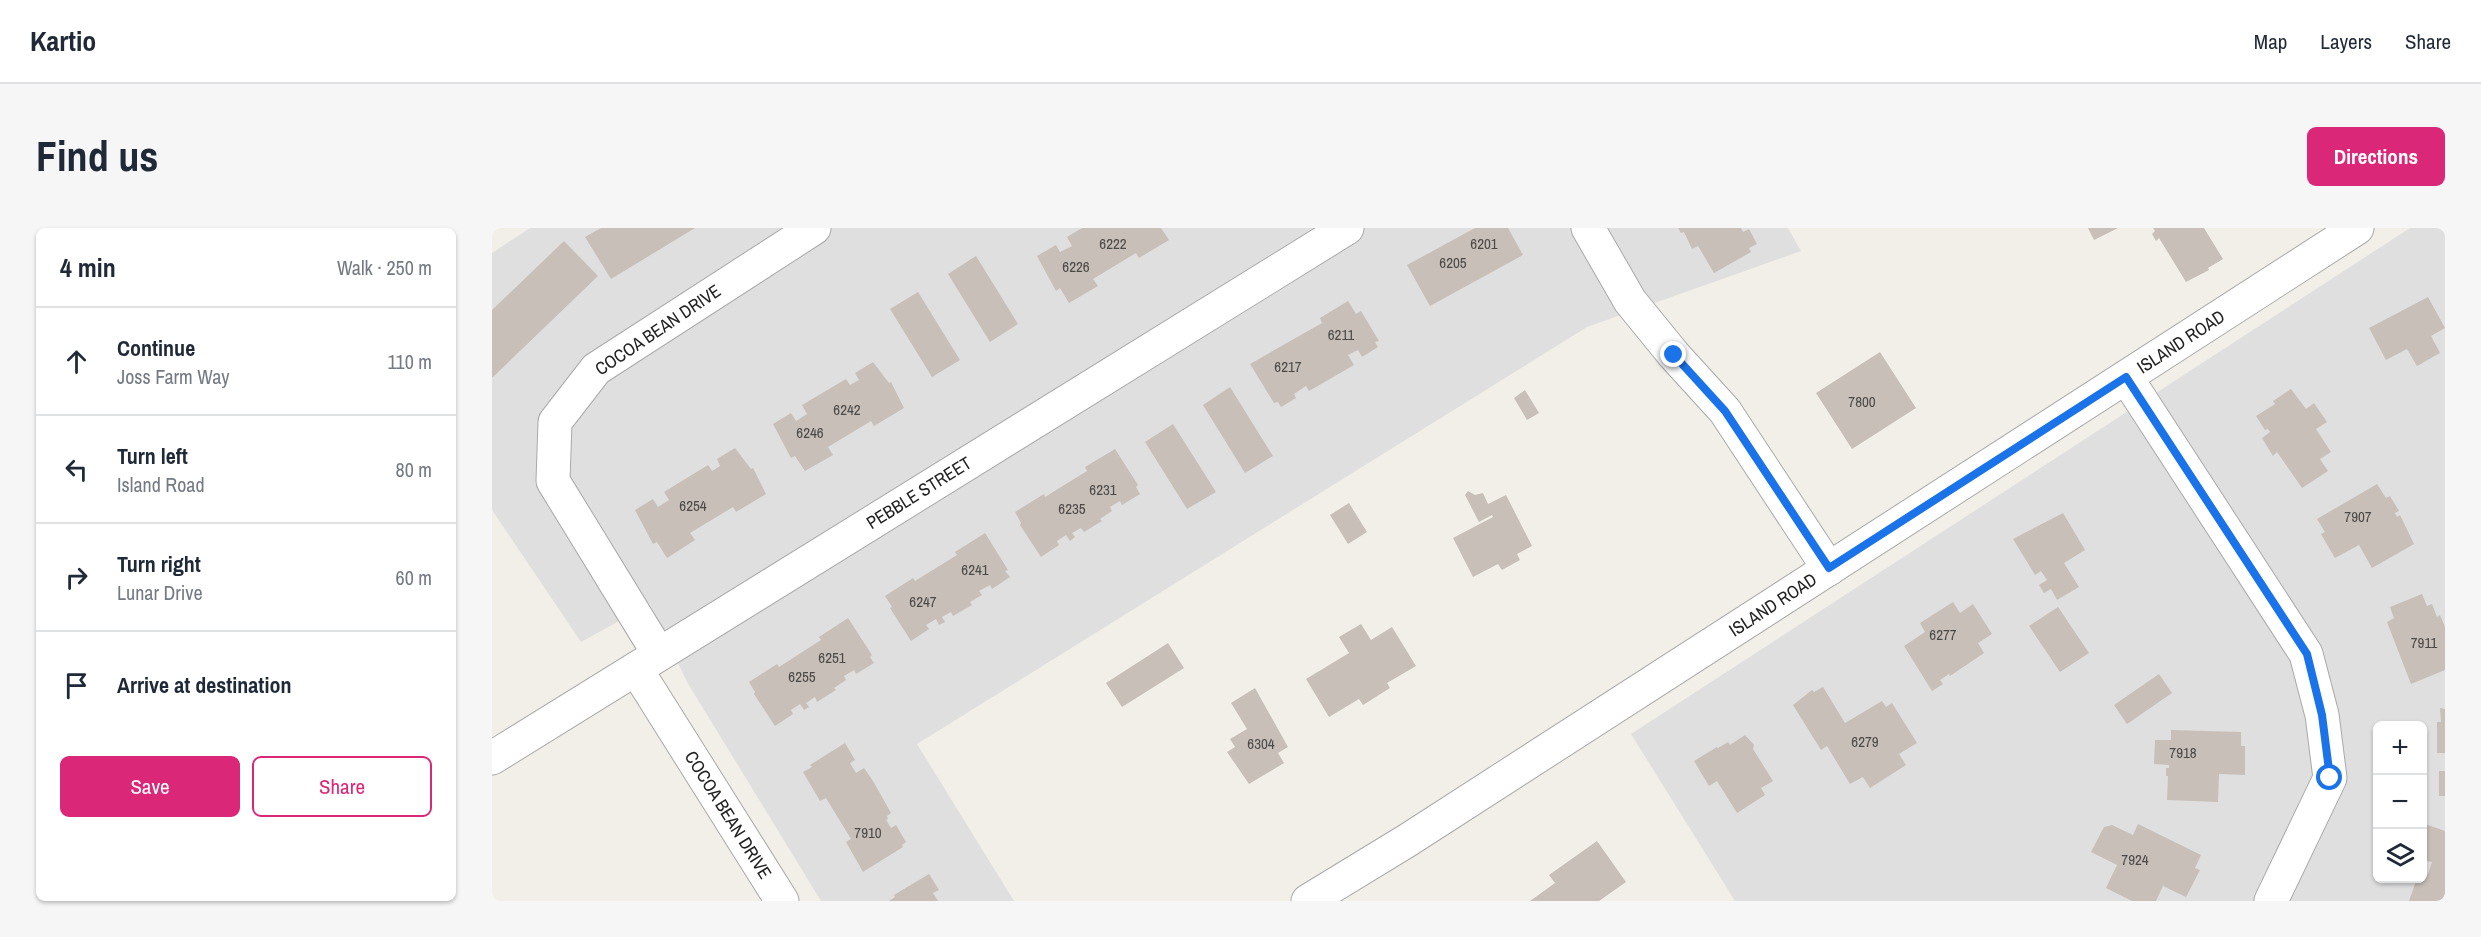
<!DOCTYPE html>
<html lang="en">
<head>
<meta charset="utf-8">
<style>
	body { margin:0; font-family:"Archivo Narrow",sans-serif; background:#f6f6f7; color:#1f2937 }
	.controls { position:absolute; right:18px; bottom:18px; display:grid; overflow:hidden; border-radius:9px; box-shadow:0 2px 4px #0004 }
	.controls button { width:54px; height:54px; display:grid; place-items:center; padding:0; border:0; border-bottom:2px solid #e0e1e3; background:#fff; color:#1f2937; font:30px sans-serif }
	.stop { position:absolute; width:18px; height:18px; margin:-14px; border:4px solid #1a73e8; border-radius:50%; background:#fff }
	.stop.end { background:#1a73e8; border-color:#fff; box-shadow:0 2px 6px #0008 }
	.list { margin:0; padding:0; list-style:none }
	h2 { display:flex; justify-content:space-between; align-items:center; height:78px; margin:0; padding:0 24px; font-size:26px }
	h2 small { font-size:20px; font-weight:400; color:#747a83 }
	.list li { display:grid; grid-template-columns:39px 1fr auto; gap:18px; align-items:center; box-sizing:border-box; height:108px; padding:0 24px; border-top:2px solid #e0e1e3 }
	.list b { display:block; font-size:22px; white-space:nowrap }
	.list p { margin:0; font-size:20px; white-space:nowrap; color:#747a83 }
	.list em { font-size:20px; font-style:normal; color:#747a83 }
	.actions { display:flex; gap:12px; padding:18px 24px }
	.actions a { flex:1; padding:14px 0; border:2px solid #db2777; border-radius:9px; text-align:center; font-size:21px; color:#db2777 }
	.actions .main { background:#db2777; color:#fff }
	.icon { flex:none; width:33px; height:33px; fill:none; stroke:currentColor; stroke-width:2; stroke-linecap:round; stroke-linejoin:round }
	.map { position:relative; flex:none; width:1953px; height:673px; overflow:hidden; border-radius:9px }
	header { display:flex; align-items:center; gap:36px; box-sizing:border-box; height:84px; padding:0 30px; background:#fff; border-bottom:2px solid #e0e1e3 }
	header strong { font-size:28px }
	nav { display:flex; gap:33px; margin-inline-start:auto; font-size:21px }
	.intro { display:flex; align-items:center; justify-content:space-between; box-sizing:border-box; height:144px; padding:0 36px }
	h1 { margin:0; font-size:42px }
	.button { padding:15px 27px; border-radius:9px; background:#db2777; color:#fff; font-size:21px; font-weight:700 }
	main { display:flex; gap:36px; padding:0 36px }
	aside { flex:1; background:#fff; border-radius:9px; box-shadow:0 2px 4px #0004 }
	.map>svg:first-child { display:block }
	.residential { fill:#e0dfdf; fill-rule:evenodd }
	.building { fill:#c7bfb8 }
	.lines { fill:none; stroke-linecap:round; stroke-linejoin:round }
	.minor-casing { stroke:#a9a9a9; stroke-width:35 }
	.minor { stroke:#fff; stroke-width:33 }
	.route { stroke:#1a73e8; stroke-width:8 }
	.labels { text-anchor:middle; stroke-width:4.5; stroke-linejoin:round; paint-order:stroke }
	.number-label { font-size:15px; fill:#4b4948 }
	.street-label { font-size:18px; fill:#222; stroke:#fff }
</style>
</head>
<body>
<header>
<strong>Kartio</strong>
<nav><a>Map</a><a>Layers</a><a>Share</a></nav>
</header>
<div class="intro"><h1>Find us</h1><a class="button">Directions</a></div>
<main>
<aside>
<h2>4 min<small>Walk · 250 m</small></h2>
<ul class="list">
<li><svg class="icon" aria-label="ahead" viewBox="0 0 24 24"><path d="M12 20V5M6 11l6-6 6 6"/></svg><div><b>Continue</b><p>Joss Farm Way</p></div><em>110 m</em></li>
<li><svg class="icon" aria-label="left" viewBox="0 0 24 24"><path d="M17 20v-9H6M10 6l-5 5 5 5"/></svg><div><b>Turn left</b><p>Island Road</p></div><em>80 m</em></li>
<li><svg class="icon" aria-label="right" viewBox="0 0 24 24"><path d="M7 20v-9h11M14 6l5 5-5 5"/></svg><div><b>Turn right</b><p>Lunar Drive</p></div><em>60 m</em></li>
<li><svg class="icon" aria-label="arrive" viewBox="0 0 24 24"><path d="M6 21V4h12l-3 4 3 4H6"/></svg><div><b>Arrive at destination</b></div></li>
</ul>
<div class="actions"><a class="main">Save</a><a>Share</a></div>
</aside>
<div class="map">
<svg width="1953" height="673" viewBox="0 0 1953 673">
	<rect width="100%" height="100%" fill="#f2efe9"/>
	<g class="residential">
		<polygon points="38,0 1296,0 1309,23 1095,99 425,516 522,673 329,673 195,454 158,376 89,414 0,282 0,25"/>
		<path d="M1918,0H1953V673H1243L1139,506ZM1886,497H1930V650H1886Z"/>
	</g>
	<g class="building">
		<polygon points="109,0 203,0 119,51 93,9"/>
		<polygon points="590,0 669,0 677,12 647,30 644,25 601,51 606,58 577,75 568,60 564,63 545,28 564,17 568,24 580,18 575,9"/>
		<polygon points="983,0 1016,0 1031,27 938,78 915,37"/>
		<polygon points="1186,0 1249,0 1251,4 1257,1 1265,16 1257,20 1259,24 1222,45 1206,18 1200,21 1192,4 1189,5"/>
		<polygon points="1596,0 1626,0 1602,12"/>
		<polygon points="1661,0 1712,0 1731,31 1716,40 1717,42 1694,54 1667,10 1664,13 1660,6 1663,3"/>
		<polygon points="72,13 106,48 0,150 0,82"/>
		<polygon points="484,28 526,96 498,114 456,46"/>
		<polygon points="426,64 468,132 440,149 398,81"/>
		<polygon points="1936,69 1953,100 1939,108 1948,125 1925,138 1915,121 1894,132 1877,100"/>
		<polygon points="856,73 864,86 869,83 887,113 883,114 886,119 870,129 866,122 856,127 862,137 817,163 814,158 802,166 804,170 789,179 786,174 782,175 758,136 830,95 828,90"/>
		<polygon points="1388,124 1424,180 1360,221 1324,165"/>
		<polygon points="381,134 397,155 399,154 412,180 382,198 379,193 336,219 341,227 313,243 303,228 299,230 281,196 299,185 304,193 315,186 310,177 354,151 358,157 367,152 363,145"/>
		<polygon points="738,159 781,228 753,245 711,177"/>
		<polygon points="1799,161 1814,181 1822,175 1835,194 1824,201 1839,224 1828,231 1836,243 1810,260 1785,224 1781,228 1770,210 1778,204 1776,201 1773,202 1764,188 1783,176 1781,173"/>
		<polygon points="1033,162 1047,185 1035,192 1022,170"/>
		<polygon points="681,196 724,264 695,281 653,214"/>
		<polygon points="243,220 259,241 261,240 274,266 244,284 241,279 198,305 203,312 175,330 165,314 161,316 143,282 161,271 166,279 177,272 172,264 216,237 220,243 228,238 225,231"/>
		<polygon points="623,221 646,257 644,259 648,266 630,277 628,273 618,279 620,283 608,291 610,293 592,304 589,300 580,305 583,309 578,313 574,307 565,313 567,317 549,329 528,297 529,295 523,284 552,266 553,269 595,243 593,239"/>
		<polygon points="1885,256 1894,270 1898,268 1907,283 1903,285 1905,289 1908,287 1922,316 1880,340 1867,317 1843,330 1829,306 1833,304 1825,291"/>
		<polygon points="976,263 983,267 991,265 996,276 1014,267 1040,318 1025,326 1028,332 1010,342 1006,336 981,349 961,310 1001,289 1000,287 987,294 973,267"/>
		<polygon points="857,275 875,304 856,316 838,287"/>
		<polygon points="1571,285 1593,322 1572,335 1587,359 1565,372 1559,361 1552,365 1547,357 1555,352 1549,343 1543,347 1521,311"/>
		<polygon points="493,305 516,342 513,343 518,349 500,361 498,357 487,363 490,367 478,374 480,377 461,388 459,384 450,389 453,394 447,397 444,391 434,397 437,401 419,413 398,380 400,379 393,368 421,350 423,353 465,327 463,324"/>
		<polygon points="1930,366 1935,378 1940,376 1945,389 1948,387 1953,399 1953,442 1919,456 1895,394 1902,390 1898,379"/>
		<polygon points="1461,374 1468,385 1481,376 1500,406 1486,415 1492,425 1458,448 1457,446 1448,452 1451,456 1440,463 1412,418 1433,404 1428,395"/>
		<polygon points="1566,379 1597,425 1568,444 1537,398"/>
		<polygon points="356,390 380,427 378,429 382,435 364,446 362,442 352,448 354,452 342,460 344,462 325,474 323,469 314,475 317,479 312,482 308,476 299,482 301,486 283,498 262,466 263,464 257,454 285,436 287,439 329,412 327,409"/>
		<polygon points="869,396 879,412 900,399 924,438 895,455 898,460 871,477 867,471 837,489 814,451 857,425 847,409"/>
		<polygon points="676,415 692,440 630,479 614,455"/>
		<polygon points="1667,446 1680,465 1635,496 1622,477"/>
		<polygon points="1331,459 1353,495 1390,473 1394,479 1400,475 1425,515 1407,526 1414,537 1378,560 1371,549 1358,556 1335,518 1329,522 1301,477 1320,462 1322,464"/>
		<polygon points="763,460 796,519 786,525 792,535 757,556 735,524 743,519 738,511 755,501 739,475"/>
		<polygon points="1948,480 1953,481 1953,525 1945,525 1945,494 1949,494"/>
		<polygon points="1679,502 1749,504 1749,518 1753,518 1753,547 1727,546 1726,574 1675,572 1676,548 1674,548 1674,540 1677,540 1677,537 1662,536 1663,512 1679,512"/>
		<polygon points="1253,507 1262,517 1261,521 1281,553 1269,560 1273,567 1245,585 1225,553 1217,558 1202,533 1225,519 1226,520 1236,514 1238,517"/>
		<polygon points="353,515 363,532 358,535 364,545 372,540 381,553 399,585 395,588 396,591 394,592 399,600 404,597 414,614 410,617 411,619 371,644 354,614 359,611 334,570 328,573 311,544 320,539 318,537"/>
		<rect x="1947" y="543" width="6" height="25"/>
		<polygon points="1930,595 1953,603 1953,673 1917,673 1925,650 1930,650 1930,644 1936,646 1940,634 1930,632"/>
		<polygon points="1646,596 1709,627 1703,640 1708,642 1694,669 1671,658 1664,673 1640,673 1614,660 1625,637 1599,624 1612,599 1620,597 1641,607"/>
		<polygon points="1105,613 1134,654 1107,673 1038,673 1063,655 1057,647"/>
		<polygon points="437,646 447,662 441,665 446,673 397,673 403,669 402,667"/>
	</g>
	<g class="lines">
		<g class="minor-casing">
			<g id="minor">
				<polyline points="1096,0 1138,73 1182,127 1233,183 1337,341"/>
				<polyline points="1634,149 1814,426 1830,487 1838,550 1779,673"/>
				<polyline points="167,426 61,253 63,194 104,141 322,0"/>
				<polyline points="144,441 290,673"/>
				<polyline points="0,530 855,0"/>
				<polyline points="816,673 916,612 1865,0"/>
			</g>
		</g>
		<use href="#minor" class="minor"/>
	</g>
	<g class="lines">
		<polyline class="route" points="1182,127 1233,183 1337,340 1634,149 1815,426 1830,487 1838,550"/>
	</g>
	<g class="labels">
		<g class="number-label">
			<text x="621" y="21">6222</text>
			<text x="992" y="21">6201</text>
			<text x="961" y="40">6205</text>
			<text x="584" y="44">6226</text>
			<text x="849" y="112">6211</text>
			<text x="796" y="144">6217</text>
			<text x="1370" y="179">7800</text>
			<text x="355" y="187">6242</text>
			<text x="318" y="210">6246</text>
			<text x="611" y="267">6231</text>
			<text x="201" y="283">6254</text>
			<text x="580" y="286">6235</text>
			<text x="1866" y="294">7907</text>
			<text x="483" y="347">6241</text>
			<text x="431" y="379">6247</text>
			<text x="1451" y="412">6277</text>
			<text x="1932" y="420">7911</text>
			<text x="340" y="435">6251</text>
			<text x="310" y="454">6255</text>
			<text x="1373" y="519">6279</text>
			<text x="769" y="521">6304</text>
			<text x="1691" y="530">7918</text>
			<text x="376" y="610">7910</text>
			<text x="1643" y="637">7924</text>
		</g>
		<g class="street-label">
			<text transform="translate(166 102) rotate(-34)" y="6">COCOA BEAN DRIVE</text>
			<text transform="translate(1689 114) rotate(-33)" y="6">ISLAND ROAD</text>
			<text transform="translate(427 265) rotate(-32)" y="6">PEBBLE STREET</text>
			<text transform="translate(1281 377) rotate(-33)" y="6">ISLAND ROAD</text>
			<text transform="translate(236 587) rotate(58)" y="6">COCOA BEAN DRIVE</text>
		</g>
	</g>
</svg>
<div class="controls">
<button>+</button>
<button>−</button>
<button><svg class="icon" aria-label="layers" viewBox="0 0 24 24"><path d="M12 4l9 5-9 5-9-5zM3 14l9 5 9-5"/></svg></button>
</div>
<div class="stop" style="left:1838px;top:550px"></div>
<div class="stop end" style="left:1182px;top:127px"></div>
</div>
</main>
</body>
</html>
